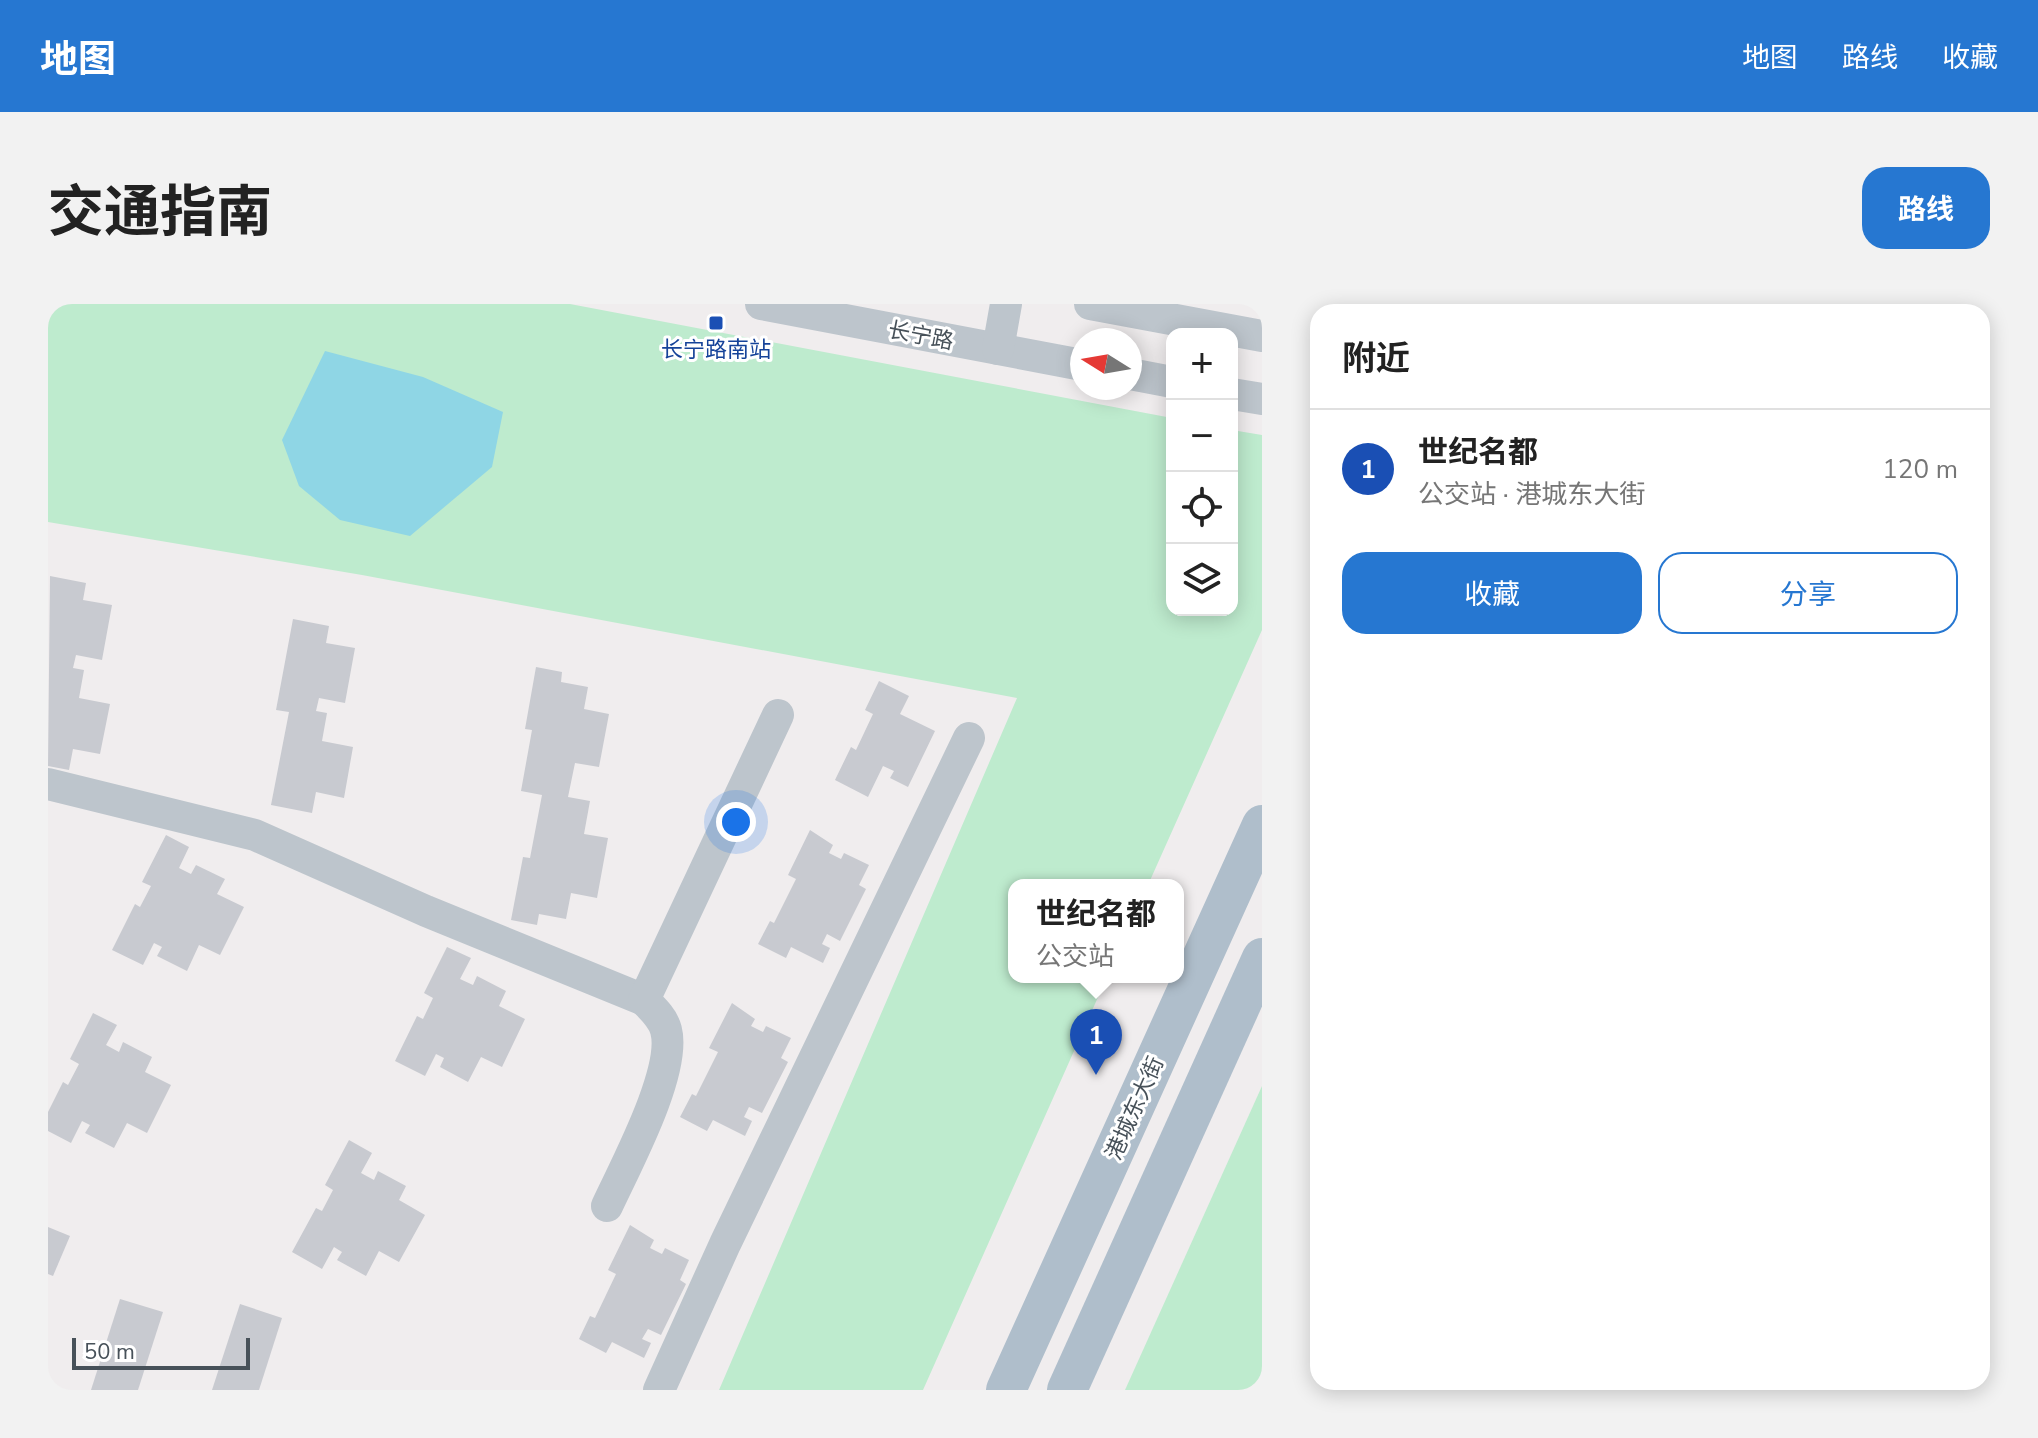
<!DOCTYPE html>
<html lang="zh">
<head>
<meta charset="utf-8">
<style>
	body { margin:0; font-family:"Nunito Sans","Noto Sans SC",sans-serif; background:#f2f2f2; color:#222 }
	.controls { position:absolute; right:24px; top:24px; display:grid; overflow:hidden; border-radius:16px; box-shadow:0 4px 20px #0003 }
	.controls button { width:72px; height:72px; display:grid; place-items:center; padding:0; border:0; border-bottom:2px solid #e0e0e0; background:#fff; color:#222; font:40px sans-serif }
	.compass { position:absolute; left:1022px; top:24px; width:72px; height:72px; border-radius:50%; background:#fff; box-shadow:0 4px 20px #0003; rotate:281deg }
	.scale { position:absolute; left:24px; bottom:20px; width:178px; box-sizing:border-box; padding-left:8px; border:4px solid #475159; border-top:0; font-size:22px; line-height:28px; white-space:nowrap; color:#475159; -webkit-text-stroke:6px #fff; paint-order:stroke }
	.you { position:absolute; left:688px; top:518px; width:28px; height:28px; margin:-20px; border:6px solid #fff; border-radius:50%; background:#1a73e8; box-shadow:0 0 0 12px #1a73e833 }
	.badge { display:grid; place-items:center; width:52px; height:52px; border-radius:50%; background:#2677d1; color:#fff; font-size:26px; font-weight:700 }
	.pin { position:absolute; translate:-50% -66px; filter:drop-shadow(0 2px 4px #0008) }
	.pin::after { content:''; position:absolute; top:42px; width:28px; height:24px; background:inherit; clip-path:polygon(0 0,100% 0,50% 100%) }
	.popup { position:absolute; left:960px; top:575px; width:176px; height:104px; box-sizing:border-box; display:grid; place-content:center; border-radius:16px; background:#fff; filter:drop-shadow(0 2px 6px #0005); font-size:26px; white-space:nowrap; color:#767676 }
	.popup b { font-size:30px; color:#222 }
	.popup::after { content:''; position:absolute; left:50%; top:100%; margin-left:-16px; border:16px solid transparent; border-top-color:#fff }
	.list { margin:0; padding:0; list-style:none }
	h2 { display:flex; justify-content:space-between; align-items:center; height:104px; margin:0; padding:0 32px; font-size:34px }
	h2 small { font-size:26px; font-weight:400; color:#767676 }
	.list li { display:grid; grid-template-columns:52px 1fr auto; gap:24px; align-items:center; box-sizing:border-box; height:120px; padding:0 32px; border-top:2px solid #e0e0e0 }
	.list b { display:block; font-size:30px; white-space:nowrap }
	.list p { margin:0; font-size:26px; white-space:nowrap; color:#767676 }
	.list em { font-size:26px; font-style:normal; color:#767676 }
	.actions { display:flex; gap:16px; padding:24px 32px }
	.actions a { flex:1; padding:18px 0; border:2px solid #2677d1; border-radius:24px; text-align:center; font-size:28px; color:#2677d1 }
	.actions .main { background:#2677d1; color:#fff }
	.icon { flex:none; width:44px; height:44px; fill:none; stroke:currentColor; stroke-width:2; stroke-linecap:round; stroke-linejoin:round }
	.map { position:relative; flex:none; width:1214px; height:1086px; overflow:hidden; border-radius:24px }
	header { display:flex; align-items:center; gap:48px; box-sizing:border-box; height:112px; padding:0 40px; background:#2677d1; color:#fff }
	header strong { font-size:38px }
	nav { display:flex; gap:44px; margin-inline-start:auto; font-size:28px }
	.intro { display:flex; align-items:center; justify-content:space-between; box-sizing:border-box; height:192px; padding:0 48px }
	h1 { margin:0; font-size:56px }
	.button { padding:20px 36px; border-radius:24px; background:#2677d1; color:#fff; font-size:28px; font-weight:700 }
	main { display:flex; gap:48px; padding:0 48px }
	aside { flex:1; background:#fff; border-radius:24px; box-shadow:0 4px 20px #0003 }
	.map>svg:first-child { display:block }
	.green { fill:#beebce }
	.water { fill:#8fd6e5 }
	.building { fill:#c8cad0 }
	.lines { fill:none; stroke-linecap:round; stroke-linejoin:round }
	.minor { stroke:#bdc5cc; stroke-width:32 }
	.major { stroke:#afbecb; stroke-width:40 }
	.transit-dot { fill:#1a4fb4; stroke:#fff; stroke-width:3 }
	.labels { text-anchor:middle; stroke-width:6; stroke-linejoin:round; paint-order:stroke }
	.street-label { font-size:22px; fill:#475159; stroke:#fff }
	.transit-label { font-size:22px; fill:#164399; stroke:#fff }
</style>
</head>
<body>
<header>
<strong>地图</strong>
<nav><a>地图</a><a>路线</a><a>收藏</a></nav>
</header>
<div class="intro"><h1>交通指南</h1><a class="button">路线</a></div>
<main>
<div class="map">
<svg width="1214" height="1086" viewBox="0 0 1214 1086">
	<rect width="100%" height="100%" fill="#f0edee"/>
	<g class="green">
		<polygon points="0,0 522,0 1124,114 1124,306 1184,306 1184,126 1214,131 1214,326 1100,581 966,581 966,673 1059,673 875,1086 671,1086 969,394 314,271 0,218"/>
		<polygon points="1214,782 1214,1086 1077,1086"/>
	</g>
	<polygon class="water" points="277,47 375,73 455,108 444,163 362,232 292,216 251,182 234,136"/>
	<g class="building">
		<polygon points="2,272 38,279 35,296 64,301 54,356 28,351 25,364 36,366 31,394 62,400 52,450 25,445 21,466 0,462"/>
		<polygon points="245,315 281,322 278,339 307,344 297,399 271,394 268,407 279,409 274,437 305,443 296,494 268,488 264,509 223,501 241,408 228,406"/>
		<polygon points="488,363 514,368 513,378 540,383 536,405 561,410 551,463 527,459 520,493 542,497 536,530 560,534 549,594 523,589 518,615 491,610 489,621 463,616 475,553 482,554 494,491 473,487 484,426 477,425"/>
		<polygon points="831,377 861,392 852,410 887,427 860,483 842,474 846,467 835,462 820,493 787,476 803,443 808,446 825,410 817,406"/>
		<polygon points="762,526 785,541 781,549 793,555 796,549 821,561 811,581 818,585 792,637 779,630 774,640 782,644 775,659 743,643 738,654 710,640 722,617 726,619 748,575 740,571"/>
		<polygon points="118,531 141,543 131,564 143,570 148,561 177,575 169,590 196,603 172,651 151,641 139,667 109,652 114,643 106,639 95,661 64,646 87,600 92,603 103,582 94,578"/>
		<polygon points="399,643 423,654 412,675 425,681 429,672 458,687 451,702 477,715 454,763 433,753 420,778 392,763 396,754 388,750 377,772 347,757 369,712 375,715 385,694 376,689"/>
		<polygon points="684,699 707,715 703,722 715,728 718,722 743,734 733,754 740,758 714,809 701,803 696,813 704,817 697,832 665,816 659,827 632,813 644,790 648,792 670,748 661,744"/>
		<polygon points="45,709 69,721 58,741 71,748 75,738 104,753 97,768 123,781 99,829 79,819 66,844 37,829 42,821 34,817 23,839 0,827 0,808 15,778 20,781 31,760 22,755"/>
		<polygon points="301,836 324,849 313,869 326,876 330,867 358,882 351,896 377,911 351,958 331,947 318,972 289,956 294,948 286,943 274,965 244,948 268,904 274,907 285,886 277,881"/>
		<polygon points="582,921 606,936 602,944 614,950 617,944 641,956 632,976 638,980 613,1031 600,1025 594,1035 603,1039 596,1054 564,1038 558,1049 531,1035 542,1012 547,1014 568,970 560,966"/>
		<polygon points="0,923 22,932 5,972 0,970"/>
		<polygon points="72,995 115,1008 90,1086 43,1086"/>
		<polygon points="192,1000 234,1014 211,1086 164,1086"/>
	</g>
	<g class="lines">
		<g class="minor">
			<polyline points="713,0 1034,61"/>
			<polyline points="1042,0 1214,32"/>
			<polyline points="950,45 958,0"/>
			<polyline points="1082,70 1124,78"/>
			<polyline points="1184,90 1214,95"/>
			<polyline points="0,480 207,531 378,607 596,696"/>
			<path d="M559,902C577,863 629,767 618,726C615,714 605,705 596,696L730,411"/>
			<polyline points="611,1086 677,940 921,434"/>
		</g>
		<g class="major">
			<polyline points="958,1086 1214,521"/>
			<polyline points="1019,1086 1214,654"/>
		</g>
	</g>
	<rect class="transit-dot" x="660" y="11" width="16" height="16" rx="4"/>
	<g class="labels">
		<g class="street-label">
			<text transform="translate(873 31) rotate(11)" y="8">长宁路</text>
			<text transform="translate(1086 804) rotate(-66)" y="8">港城东大街</text>
		</g>
		<g class="transit-label">
			<text x="668" y="53">长宁路南站</text>
		</g>
	</g>
</svg>
<div class="controls">
<button>+</button>
<button>−</button>
<button><svg class="icon" aria-label="locate" viewBox="0 0 24 24"><circle cx="12" cy="12" r="6"/><path d="M12 2v4M12 18v4M2 12h4M18 12h4"/></svg></button>
<button><svg class="icon" aria-label="layers" viewBox="0 0 24 24"><path d="M12 4l9 5-9 5-9-5zM3 14l9 5 9-5"/></svg></button>
</div>
<svg class="compass" viewBox="-18 -18 36 36"><path d="M0-13l5 13h-10z" fill="#e53935"/><path d="M0 13l5-13h-10z" fill="#767676"/></svg>
<div class="scale">50 m</div>
<div class="you"></div>
<div class="pin badge" style="left:1048px;top:771px;background:#1a4fb4">1</div>
<div class="popup"><b>世纪名都</b>公交站</div>
</div>
<aside>
<h2>附近<small></small></h2>
<ul class="list">
<li><span class="badge" style="background:#1a4fb4">1</span><div><b>世纪名都</b><p>公交站 · 港城东大街</p></div><em>120 m</em></li>
</ul>
<div class="actions"><a class="main">收藏</a><a>分享</a></div>
</aside>
</main>
</body>
</html>
